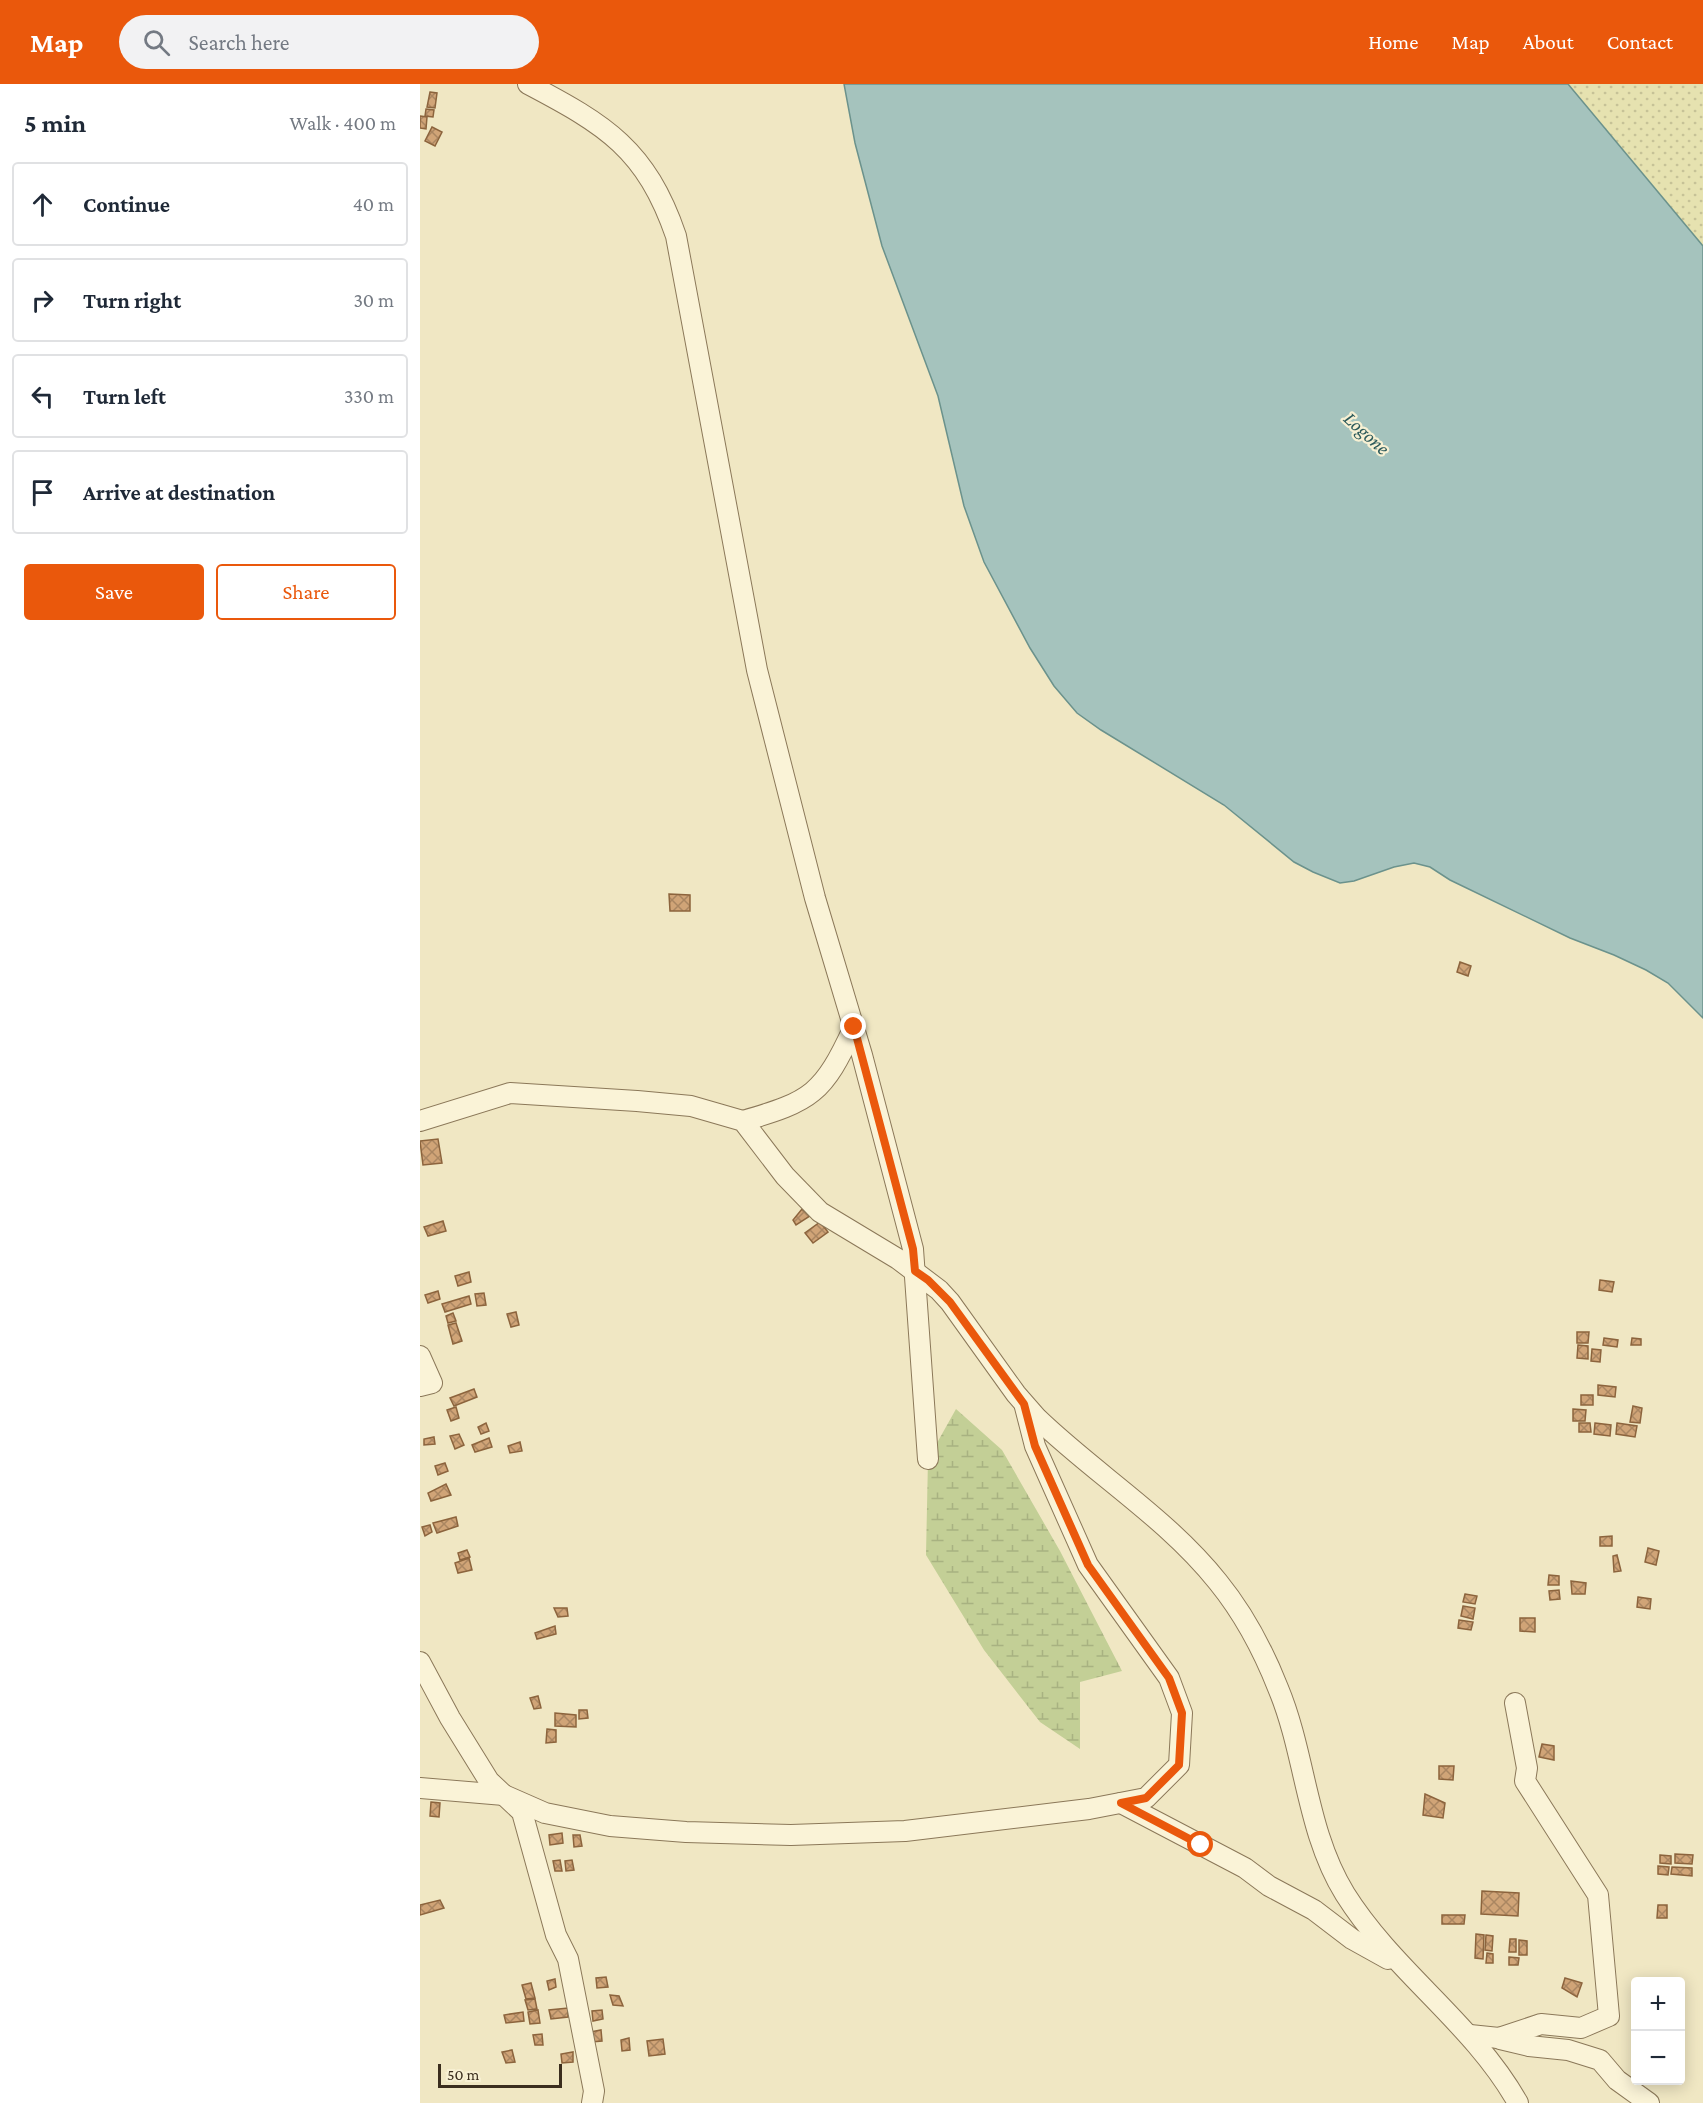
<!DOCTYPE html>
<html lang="en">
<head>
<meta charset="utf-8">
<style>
	body { margin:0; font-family:"Crimson Pro",serif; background:#f2f2f3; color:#1f2937 }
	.controls { position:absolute; right:18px; bottom:18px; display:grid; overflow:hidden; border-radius:6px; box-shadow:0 3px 15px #0003 }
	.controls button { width:54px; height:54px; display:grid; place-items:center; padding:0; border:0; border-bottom:2px solid #e0e1e3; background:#fff; color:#1f2937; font:30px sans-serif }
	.scale { position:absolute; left:18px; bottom:15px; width:124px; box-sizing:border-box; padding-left:6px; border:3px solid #3b2e1e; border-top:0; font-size:16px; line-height:21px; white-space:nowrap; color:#3b2e1e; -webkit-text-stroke:4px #f7f0d3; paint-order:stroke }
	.stop { position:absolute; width:18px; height:18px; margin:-14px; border:4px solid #ea580c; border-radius:50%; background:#fff }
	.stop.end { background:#ea580c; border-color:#fff; box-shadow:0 2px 6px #0008 }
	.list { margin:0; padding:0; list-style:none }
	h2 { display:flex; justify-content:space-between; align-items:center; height:78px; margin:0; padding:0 24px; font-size:26px }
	h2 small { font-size:20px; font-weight:400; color:#747a83 }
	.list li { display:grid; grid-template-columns:39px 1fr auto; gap:18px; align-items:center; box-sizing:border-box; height:84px; margin:0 12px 12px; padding:0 12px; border:2px solid #e0e1e3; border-radius:6px }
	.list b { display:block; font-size:22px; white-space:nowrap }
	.list em { font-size:20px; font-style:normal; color:#747a83 }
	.actions { display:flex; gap:12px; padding:18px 24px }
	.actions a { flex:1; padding:14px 0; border:2px solid #ea580c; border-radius:6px; text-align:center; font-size:21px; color:#ea580c }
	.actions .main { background:#ea580c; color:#fff }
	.icon { flex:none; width:33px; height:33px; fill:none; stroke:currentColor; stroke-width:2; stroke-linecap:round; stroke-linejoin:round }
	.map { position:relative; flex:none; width:1283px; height:2019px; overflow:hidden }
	header { display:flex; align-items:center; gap:36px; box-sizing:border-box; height:84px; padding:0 30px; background:#ea580c; color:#fff }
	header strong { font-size:28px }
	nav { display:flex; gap:33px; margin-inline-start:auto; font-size:21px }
	.search { width:420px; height:54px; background:#f2f2f3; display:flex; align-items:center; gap:15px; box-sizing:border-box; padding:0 21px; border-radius:33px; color:#747a83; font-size:22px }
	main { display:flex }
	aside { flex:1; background:#fff }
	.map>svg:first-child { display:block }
	.farmland { fill:url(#farmland-dots) }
	.wetland { fill:url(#wetland-marsh) }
	.water { fill:#a5c3bd; stroke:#6b928c; stroke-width:1.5 }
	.building { fill:url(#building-cross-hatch); stroke:#8c643d; stroke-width:1.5 }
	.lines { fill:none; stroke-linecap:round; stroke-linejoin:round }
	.minor-casing { stroke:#8b7859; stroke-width:22 }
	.minor { stroke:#faf3d7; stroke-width:20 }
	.route { stroke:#ea580c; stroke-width:8 }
	.labels { text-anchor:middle; stroke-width:4.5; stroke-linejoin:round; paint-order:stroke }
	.water-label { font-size:20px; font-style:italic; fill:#2c5a5b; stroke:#f7f0d3 }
</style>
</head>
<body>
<header>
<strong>Map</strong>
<div class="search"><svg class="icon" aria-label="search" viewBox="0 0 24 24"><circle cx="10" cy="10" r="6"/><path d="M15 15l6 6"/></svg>Search here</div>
<nav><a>Home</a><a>Map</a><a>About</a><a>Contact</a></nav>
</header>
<main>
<aside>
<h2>5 min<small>Walk · 400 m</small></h2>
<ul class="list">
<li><svg class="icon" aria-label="ahead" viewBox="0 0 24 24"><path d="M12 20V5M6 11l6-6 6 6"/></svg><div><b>Continue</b></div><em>40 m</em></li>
<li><svg class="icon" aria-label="right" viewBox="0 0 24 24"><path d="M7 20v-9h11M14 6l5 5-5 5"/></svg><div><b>Turn right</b></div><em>30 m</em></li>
<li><svg class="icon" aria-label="left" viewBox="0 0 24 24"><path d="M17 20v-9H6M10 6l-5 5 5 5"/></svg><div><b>Turn left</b></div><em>330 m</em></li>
<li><svg class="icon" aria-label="arrive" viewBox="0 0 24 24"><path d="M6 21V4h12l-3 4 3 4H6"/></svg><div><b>Arrive at destination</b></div></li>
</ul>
<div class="actions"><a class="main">Save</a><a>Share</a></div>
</aside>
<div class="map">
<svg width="1283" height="2019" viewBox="0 0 1283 2019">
	<defs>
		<pattern id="farmland-dots" width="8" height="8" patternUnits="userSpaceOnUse" patternTransform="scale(1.5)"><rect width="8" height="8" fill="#e6e2b0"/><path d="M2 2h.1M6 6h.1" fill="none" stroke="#c6c297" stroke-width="1.8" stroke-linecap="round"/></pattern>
		<pattern id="wetland-marsh" width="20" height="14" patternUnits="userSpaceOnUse" patternTransform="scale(1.5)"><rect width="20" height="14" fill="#c3cf96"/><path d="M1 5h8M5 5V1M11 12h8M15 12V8" fill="none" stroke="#a8b281"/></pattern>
		<pattern id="building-cross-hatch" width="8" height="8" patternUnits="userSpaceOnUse" patternTransform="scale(1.5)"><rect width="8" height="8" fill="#d0a477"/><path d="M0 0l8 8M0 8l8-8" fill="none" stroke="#aa8661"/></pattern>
	</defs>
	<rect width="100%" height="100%" fill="#f0e7c3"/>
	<polygon class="farmland" points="1148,0 1283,0 1283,162 1241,111"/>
	<polygon class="wetland" points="536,1325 582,1366 640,1467 702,1587 660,1598 660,1665 620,1638 564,1566 506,1471 508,1375"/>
	<polygon class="water" points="424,0 1148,0 1283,162 1283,934 1248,899 1226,886 1194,871 1150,854 1030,796 1010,783 994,779 974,783 934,797 920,799 893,788 874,778 804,721 681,646 657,629 634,602 610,564 564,478 544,422 518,312 462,162 435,59"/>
	<g class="building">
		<polygon points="10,8 17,9 15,24 7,23"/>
		<polygon points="6,25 14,26 13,33 5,32"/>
		<polygon points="0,32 7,33 6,45 0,44"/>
		<polygon points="12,43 22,48 15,62 5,57"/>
		<polygon points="249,810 270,811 270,827 250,827"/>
		<polygon points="1040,878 1051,882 1048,892 1037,888"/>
		<polygon points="18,1055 22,1079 3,1081 0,1057"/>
		<polygon points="382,1125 390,1132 376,1141 373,1136"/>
		<polygon points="23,1137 26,1147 8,1152 4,1143"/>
		<polygon points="400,1138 408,1148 393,1159 385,1149"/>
		<polygon points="49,1188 51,1198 38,1202 35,1192"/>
		<polygon points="1180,1196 1194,1198 1192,1208 1179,1206"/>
		<polygon points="18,1207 20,1215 8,1219 5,1211"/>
		<polygon points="64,1209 66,1221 57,1222 55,1210"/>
		<polygon points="49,1212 51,1220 25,1228 22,1220"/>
		<polygon points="96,1228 99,1241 91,1243 87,1230"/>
		<polygon points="33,1229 36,1237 28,1239 26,1232"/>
		<polygon points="36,1239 42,1257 33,1260 28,1241"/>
		<polygon points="1157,1248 1169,1248 1168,1259 1157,1259"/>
		<polygon points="1184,1254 1198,1256 1197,1263 1183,1261"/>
		<polygon points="1212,1254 1221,1255 1221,1261 1211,1261"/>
		<polygon points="1158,1261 1168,1262 1168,1275 1157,1274"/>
		<polygon points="1172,1265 1181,1266 1180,1278 1171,1277"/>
		<polygon points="1178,1301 1196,1303 1195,1313 1178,1311"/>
		<polygon points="54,1305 57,1313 34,1322 30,1314"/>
		<rect x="1161" y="1311" width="12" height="10"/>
		<polygon points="1213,1322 1222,1324 1220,1339 1210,1338"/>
		<polygon points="36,1323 39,1334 31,1337 27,1326"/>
		<polygon points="1153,1325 1166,1326 1165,1337 1153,1337"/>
		<polygon points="66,1339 69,1347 61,1350 58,1343"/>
		<polygon points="1159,1339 1170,1339 1171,1348 1159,1348"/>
		<polygon points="1175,1339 1191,1341 1190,1352 1174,1350"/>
		<polygon points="1197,1339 1217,1342 1215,1353 1196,1350"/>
		<polygon points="39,1350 44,1361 35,1365 30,1352"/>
		<polygon points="14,1353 15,1360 4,1361 4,1355"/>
		<polygon points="69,1354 72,1363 55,1368 52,1361"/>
		<polygon points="100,1358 102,1367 90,1369 88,1362"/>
		<polygon points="25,1379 28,1387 18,1391 15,1382"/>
		<polygon points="26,1400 31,1411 11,1417 8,1409"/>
		<polygon points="36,1433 38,1442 17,1449 13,1439"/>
		<polygon points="10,1441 12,1448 5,1452 2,1443"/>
		<polygon points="1192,1452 1192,1462 1180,1462 1180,1453"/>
		<polygon points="1228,1464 1239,1467 1236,1481 1225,1478"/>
		<polygon points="47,1466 50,1473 40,1476 38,1469"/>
		<polygon points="1197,1471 1201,1487 1194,1488 1193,1472"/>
		<polygon points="49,1474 52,1486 38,1489 35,1479"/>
		<polygon points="1129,1491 1139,1492 1139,1501 1128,1501"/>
		<polygon points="1151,1497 1166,1499 1165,1510 1152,1510"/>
		<polygon points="1139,1506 1140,1515 1130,1516 1129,1507"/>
		<polygon points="1045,1510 1057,1512 1055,1520 1043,1518"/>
		<polygon points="1218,1513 1231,1515 1230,1525 1217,1523"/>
		<polygon points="1043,1522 1055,1524 1053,1535 1041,1532"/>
		<polygon points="134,1524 147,1524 148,1532 138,1533"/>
		<polygon points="1100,1534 1115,1534 1115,1548 1100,1547"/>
		<polygon points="1039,1536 1053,1538 1051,1546 1038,1544"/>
		<polygon points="135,1542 136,1550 117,1555 115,1549"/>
		<polygon points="118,1612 121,1624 114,1625 110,1614"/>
		<polygon points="159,1626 167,1626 168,1634 159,1635"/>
		<polygon points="135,1629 156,1631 156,1643 135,1642"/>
		<polygon points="127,1645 136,1646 136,1658 126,1659"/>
		<polygon points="1122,1660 1134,1662 1134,1676 1119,1673"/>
		<polygon points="1019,1682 1034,1682 1033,1696 1019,1695"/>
		<polygon points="1005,1710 1025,1719 1023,1734 1003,1731"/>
		<polygon points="11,1718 20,1719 19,1733 10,1732"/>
		<polygon points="142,1749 143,1759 130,1761 129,1751"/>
		<polygon points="153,1751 160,1751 162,1762 154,1763"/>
		<polygon points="1255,1770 1273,1771 1272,1780 1255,1779"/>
		<polygon points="1240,1771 1251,1772 1251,1780 1240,1779"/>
		<polygon points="140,1776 142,1787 135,1787 133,1777"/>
		<polygon points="152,1776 154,1786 146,1787 145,1777"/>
		<polygon points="1238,1782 1249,1783 1248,1791 1238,1790"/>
		<polygon points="1252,1783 1272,1784 1272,1792 1251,1790"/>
		<polygon points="1062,1807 1099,1809 1098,1832 1061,1830"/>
		<polygon points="20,1816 24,1824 0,1831 0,1821"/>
		<polygon points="1238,1821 1247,1821 1247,1834 1237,1834"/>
		<polygon points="1022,1831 1045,1831 1044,1840 1022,1840"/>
		<polygon points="1056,1850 1064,1851 1063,1875 1055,1874"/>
		<polygon points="1066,1851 1073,1852 1072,1867 1065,1866"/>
		<polygon points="1090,1855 1096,1855 1096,1868 1089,1868"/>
		<polygon points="1099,1856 1107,1857 1107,1871 1099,1871"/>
		<polygon points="1067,1869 1073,1870 1073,1879 1066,1879"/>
		<polygon points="1089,1873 1099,1874 1098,1881 1089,1881"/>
		<polygon points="186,1893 188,1903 177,1904 176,1894"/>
		<polygon points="1145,1894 1162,1899 1157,1913 1142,1904"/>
		<polygon points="135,1895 136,1903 129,1906 127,1897"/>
		<polygon points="111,1899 115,1914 106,1915 102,1901"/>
		<polygon points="190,1911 199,1912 203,1922 193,1921"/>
		<polygon points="115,1915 117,1925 108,1926 105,1916"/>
		<polygon points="148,1924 148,1933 131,1935 129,1926"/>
		<polygon points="118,1926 120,1939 110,1940 108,1928"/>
		<polygon points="182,1926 183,1935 173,1937 172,1927"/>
		<polygon points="103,1928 104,1937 86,1939 84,1931"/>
		<polygon points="181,1946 182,1957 171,1958 170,1948"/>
		<polygon points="122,1950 123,1961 115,1961 113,1951"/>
		<polygon points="209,1954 210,1966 202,1967 201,1956"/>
		<polygon points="243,1955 245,1970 229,1972 227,1957"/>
		<polygon points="92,1966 95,1978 86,1979 82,1968"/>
		<polygon points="153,1968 153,1978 142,1979 141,1970"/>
	</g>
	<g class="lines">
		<g class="minor-casing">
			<g id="minor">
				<path d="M108,0C186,41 226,65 256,152L337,586L395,814L442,971L493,1165L508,1375"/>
				<path d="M0,1037L90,1009L217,1017L271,1022L323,1037L365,1092L400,1128L478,1175L519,1206L530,1218L596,1310L617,1334C675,1390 747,1434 798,1498C824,1530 843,1566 858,1604C886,1671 886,1747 925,1810C974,1888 1053,1939 1098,2019"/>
				<path d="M323,1037C392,1017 403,1010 434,943"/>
				<polyline points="0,1272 12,1299 0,1302"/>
				<polyline points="0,1578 30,1634 69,1697 102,1728 136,1851 148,1875 174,2007 172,2019"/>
				<polyline points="0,1704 84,1711 125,1729 190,1742 266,1748 371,1751 485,1747 669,1725 726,1714 759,1681 762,1629 749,1594 668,1481 615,1362 605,1323"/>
				<polyline points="701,1719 825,1784 849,1802 894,1826 932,1855 968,1875"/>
				<polyline points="1050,1951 1079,1954 1121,1940 1161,1944 1189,1932 1178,1811 1105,1697 1107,1684 1095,1619"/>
				<polyline points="1080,1955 1109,1962 1148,1966 1180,1976 1197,1996 1229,2019"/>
			</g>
		</g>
		<use href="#minor" class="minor"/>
	</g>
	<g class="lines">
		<polyline class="route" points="434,943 493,1165 495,1187 508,1196 530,1218 604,1320 615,1362 668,1481 749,1594 762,1629 759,1681 726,1714 701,1719 781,1761"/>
	</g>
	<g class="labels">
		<g class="water-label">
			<text transform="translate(947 349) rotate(42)" y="7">Logone</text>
		</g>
	</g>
</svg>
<div class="controls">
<button>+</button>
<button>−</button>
</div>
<div class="scale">50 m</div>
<div class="stop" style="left:781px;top:1761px"></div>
<div class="stop end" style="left:434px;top:943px"></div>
</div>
</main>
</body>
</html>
